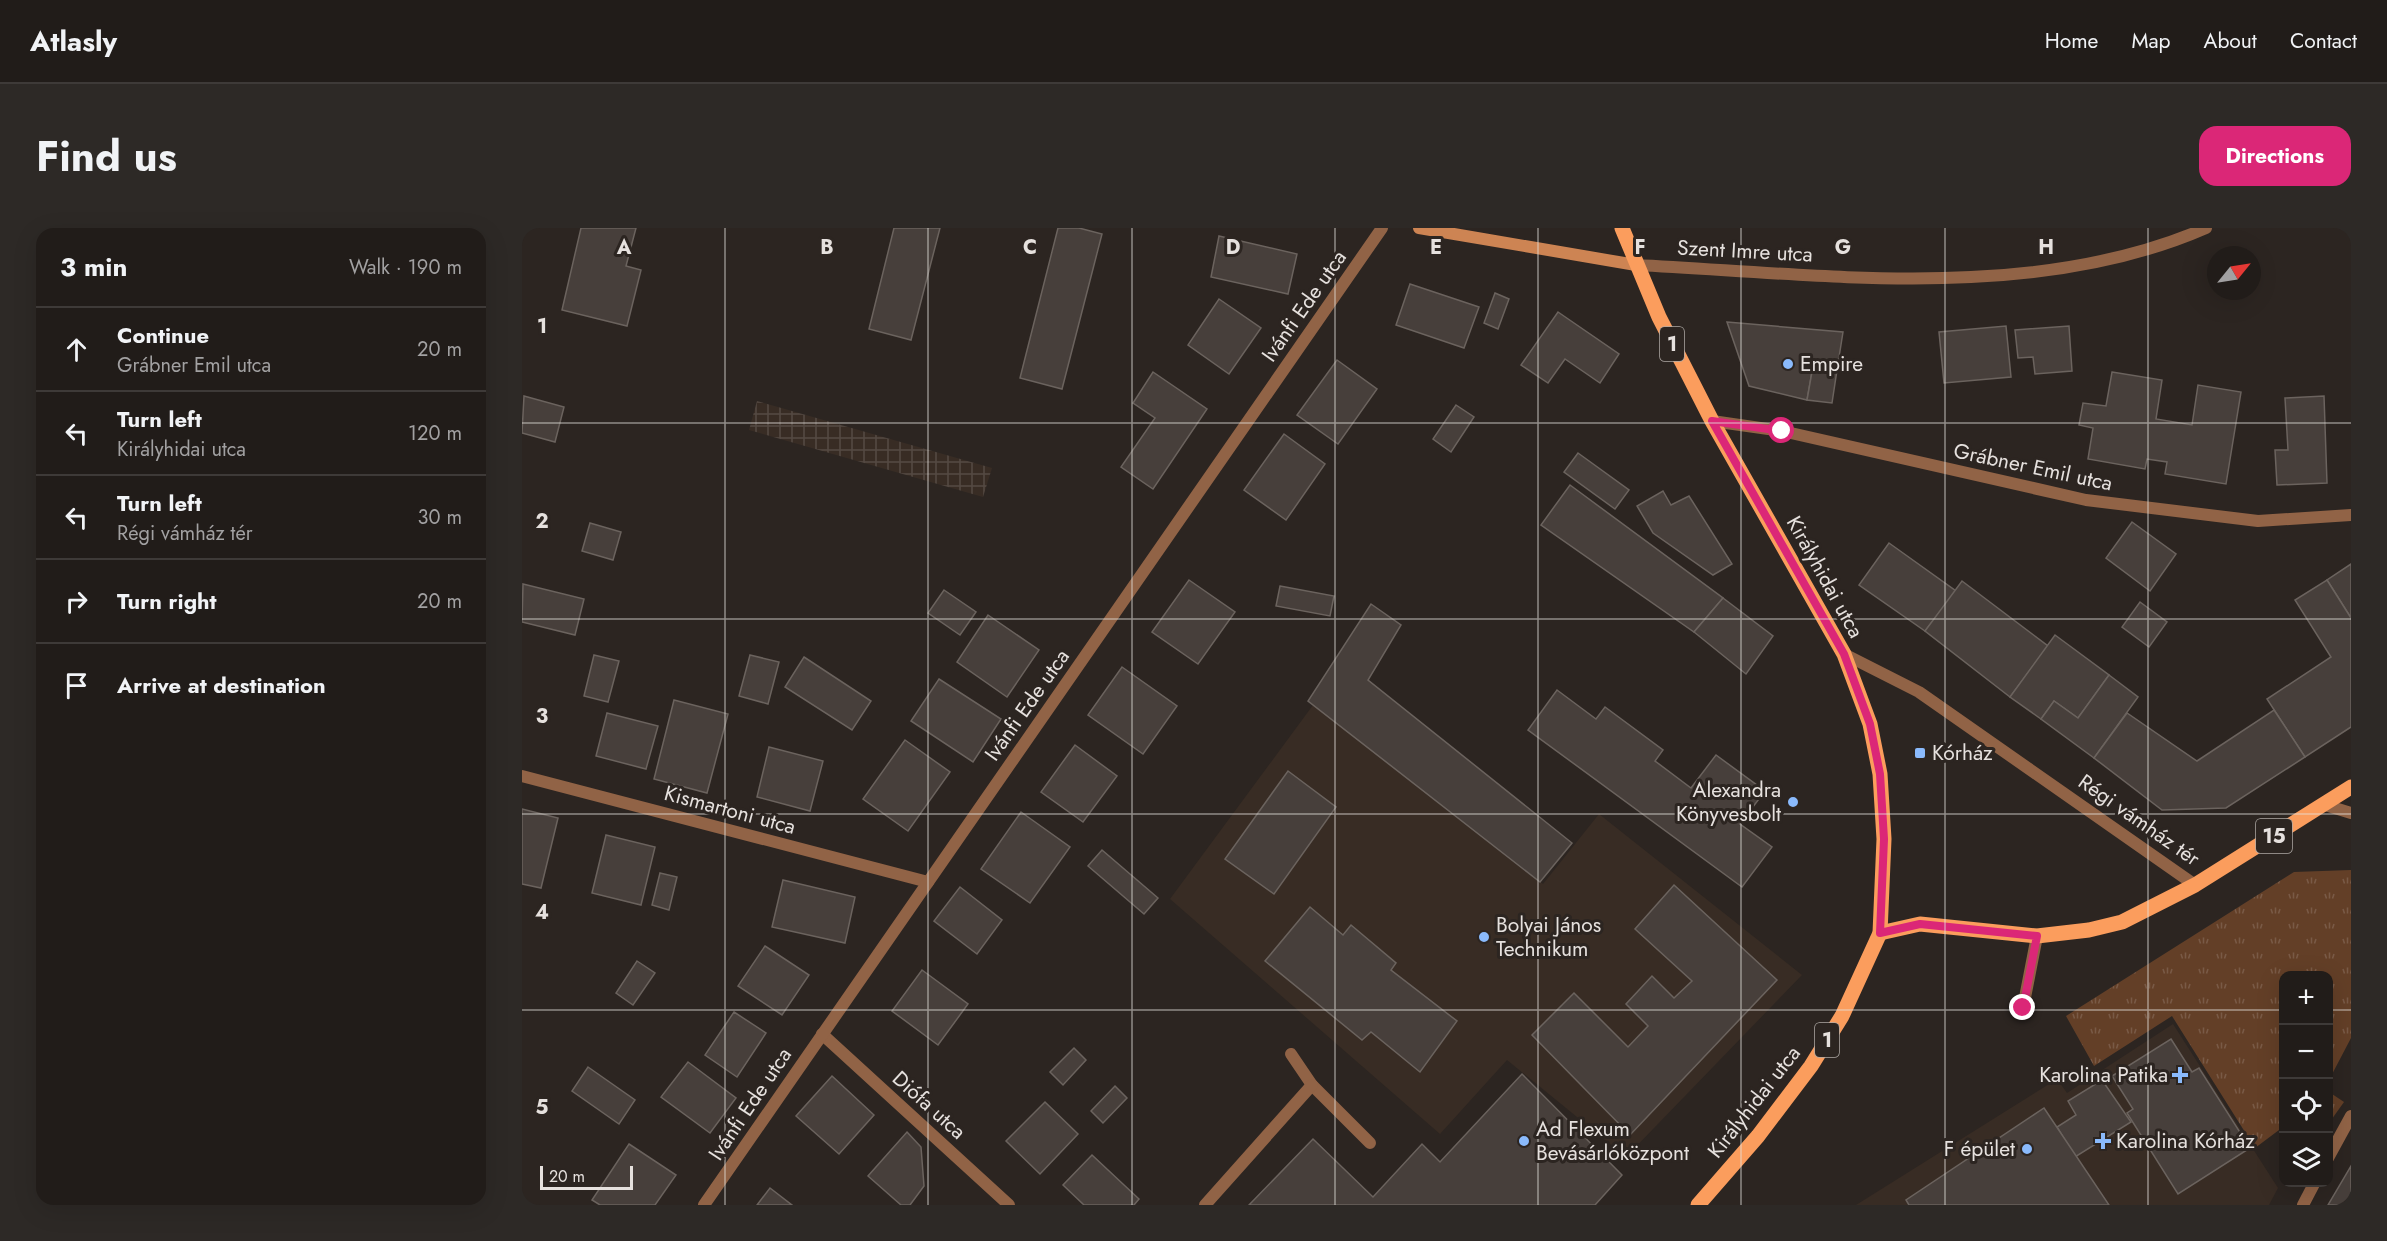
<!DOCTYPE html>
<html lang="en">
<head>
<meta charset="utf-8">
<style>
	body { margin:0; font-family:Jost,sans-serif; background:#2d2926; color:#f1f3f6 }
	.controls { position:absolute; right:18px; bottom:18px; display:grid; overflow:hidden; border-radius:12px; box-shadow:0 6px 24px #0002 }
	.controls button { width:54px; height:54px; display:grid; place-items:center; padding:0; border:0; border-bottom:2px solid #3e3a38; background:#211c19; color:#f1f3f6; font:30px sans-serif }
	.compass { position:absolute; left:1685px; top:18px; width:54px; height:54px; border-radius:50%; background:#211c19; box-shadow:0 6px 24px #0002; rotate:60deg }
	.scale { position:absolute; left:18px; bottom:15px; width:93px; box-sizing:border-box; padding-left:6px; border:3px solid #e6e1de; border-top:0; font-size:16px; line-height:21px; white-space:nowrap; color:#e6e1de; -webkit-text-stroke:4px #2c2521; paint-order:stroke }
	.stop { position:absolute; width:18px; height:18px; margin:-14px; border:4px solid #db2777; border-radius:50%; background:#fff }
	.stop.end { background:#db2777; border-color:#fff; box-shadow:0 2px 6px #0008 }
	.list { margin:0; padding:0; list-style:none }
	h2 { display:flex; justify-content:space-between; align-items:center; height:78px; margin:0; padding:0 24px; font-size:26px }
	h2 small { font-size:20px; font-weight:400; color:#a2a1a2 }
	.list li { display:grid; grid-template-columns:39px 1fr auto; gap:18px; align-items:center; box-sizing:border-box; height:84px; padding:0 24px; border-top:2px solid #3e3a38 }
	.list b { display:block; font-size:22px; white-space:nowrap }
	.list p { margin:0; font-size:20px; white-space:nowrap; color:#a2a1a2 }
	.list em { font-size:20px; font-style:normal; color:#a2a1a2 }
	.icon { flex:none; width:33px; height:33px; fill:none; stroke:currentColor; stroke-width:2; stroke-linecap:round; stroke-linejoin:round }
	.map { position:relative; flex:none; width:1829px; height:977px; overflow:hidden; border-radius:18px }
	header { display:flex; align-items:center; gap:36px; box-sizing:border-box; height:84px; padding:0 30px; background:#211c19; border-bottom:2px solid #3e3a38 }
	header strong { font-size:28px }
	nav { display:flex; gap:33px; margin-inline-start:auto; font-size:21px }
	.intro { display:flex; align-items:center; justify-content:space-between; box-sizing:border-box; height:144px; padding:0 36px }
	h1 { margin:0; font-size:42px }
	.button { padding:15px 27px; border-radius:18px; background:#db2777; color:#fff; font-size:21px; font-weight:700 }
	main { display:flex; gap:36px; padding:0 36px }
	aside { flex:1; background:#211c19; border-radius:18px; box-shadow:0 6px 24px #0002 }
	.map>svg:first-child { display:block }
	.built { fill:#382c24 }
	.industrial { fill:url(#industrial-grid) }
	.grass { fill:url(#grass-tufts) }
	.building { fill:#473f3b; stroke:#6b635e; stroke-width:1.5 }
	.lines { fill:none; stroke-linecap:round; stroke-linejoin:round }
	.lane { stroke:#916346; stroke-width:12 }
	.street { stroke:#916346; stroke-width:12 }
	.secondary { stroke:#cd8453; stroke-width:12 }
	.primary { stroke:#fb9d5d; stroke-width:15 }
	.route { stroke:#db2777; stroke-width:8 }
	.grid { fill:none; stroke:#e6e1de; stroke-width:1.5; stroke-opacity:0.55 }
	.poi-dot { fill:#8abafc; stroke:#2c2521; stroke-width:2 }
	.labels { text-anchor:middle; stroke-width:6; stroke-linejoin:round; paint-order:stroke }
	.shield { fill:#2c2521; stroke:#aea9a5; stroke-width:1.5 }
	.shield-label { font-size:20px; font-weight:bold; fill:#e6e1de }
	.street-label { font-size:21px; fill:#e6e1de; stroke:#2c2521 }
	.poi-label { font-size:21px; fill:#e6e1de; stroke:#2c2521; text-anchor:start }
	.grid-label { font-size:20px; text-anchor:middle; font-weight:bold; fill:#e6e1de; stroke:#2c2521; stroke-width:6; stroke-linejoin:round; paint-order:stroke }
</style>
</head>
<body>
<header>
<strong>Atlasly</strong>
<nav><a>Home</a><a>Map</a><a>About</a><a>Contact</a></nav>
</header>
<div class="intro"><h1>Find us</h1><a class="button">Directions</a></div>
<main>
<aside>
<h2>3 min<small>Walk · 190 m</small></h2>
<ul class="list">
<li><svg class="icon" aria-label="ahead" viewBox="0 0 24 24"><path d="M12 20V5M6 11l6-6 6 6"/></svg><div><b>Continue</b><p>Grábner Emil utca</p></div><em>20 m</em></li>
<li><svg class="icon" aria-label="left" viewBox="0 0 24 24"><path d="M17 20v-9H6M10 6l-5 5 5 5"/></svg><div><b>Turn left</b><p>Királyhidai utca</p></div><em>120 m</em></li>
<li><svg class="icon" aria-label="left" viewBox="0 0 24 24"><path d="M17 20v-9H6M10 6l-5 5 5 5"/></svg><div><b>Turn left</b><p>Régi vámház tér</p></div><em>30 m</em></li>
<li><svg class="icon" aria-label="right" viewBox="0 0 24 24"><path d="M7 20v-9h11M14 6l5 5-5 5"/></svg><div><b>Turn right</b></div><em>20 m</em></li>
<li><svg class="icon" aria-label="arrive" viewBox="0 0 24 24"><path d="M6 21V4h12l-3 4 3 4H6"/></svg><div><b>Arrive at destination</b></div></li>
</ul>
</aside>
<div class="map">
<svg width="1829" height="977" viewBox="0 0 1829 977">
	<defs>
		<pattern id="industrial-grid" width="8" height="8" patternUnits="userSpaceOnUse" patternTransform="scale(1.5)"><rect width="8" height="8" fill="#382c24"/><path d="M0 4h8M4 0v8" fill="none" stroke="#554a43"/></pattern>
		<pattern id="grass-tufts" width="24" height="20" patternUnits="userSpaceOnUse" patternTransform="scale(1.5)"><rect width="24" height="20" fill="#633f27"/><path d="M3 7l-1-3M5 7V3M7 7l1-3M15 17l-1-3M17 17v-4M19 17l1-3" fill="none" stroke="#795a46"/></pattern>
	</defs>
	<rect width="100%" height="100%" fill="#2c2521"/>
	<g class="built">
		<polygon points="794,473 1021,656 1077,586 1280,747 1104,929 985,832 918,906 648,671"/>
		<polygon points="1651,796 1756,960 1747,977 1334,977 1535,851 1545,865"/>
	</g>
	<polygon class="industrial" points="235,173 470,240 461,269 227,202"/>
	<g class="grass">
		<polygon points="1829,642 1829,810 1807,852 1806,748 1762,748 1761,899 1733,920 1650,788 1572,838 1544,788 1772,644"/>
		<polygon points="1807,864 1822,874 1807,895"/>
	</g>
	<g class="building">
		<polygon points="59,0 114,0 104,38 119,42 105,98 40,82"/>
		<polygon points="372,0 418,0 389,112 347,101"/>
		<polygon points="536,0 557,0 580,6 540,161 498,150"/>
		<polygon points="697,8 775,26 766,66 689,49"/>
		<polygon points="888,56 957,79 942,120 874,97"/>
		<polygon points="973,65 987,71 976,101 962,95"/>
		<polygon points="697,71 739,100 707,146 666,117"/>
		<polygon points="1036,84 1097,126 1078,155 1043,131 1026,155 999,137"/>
		<polygon points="1205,94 1321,104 1315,142 1291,138 1285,172 1227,158"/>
		<polygon points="1484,98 1489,149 1422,155 1417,104"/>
		<polygon points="1547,98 1550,143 1513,146 1511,129 1496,130 1493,102"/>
		<polygon points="815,132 855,161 816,216 775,187"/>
		<polygon points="1291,138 1315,142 1310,175 1285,172"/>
		<polygon points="631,144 685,181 631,261 599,239 633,190 611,175"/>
		<polygon points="1590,144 1640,152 1634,191 1670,197 1676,157 1719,164 1704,256 1643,246 1645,234 1625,231 1623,241 1566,231 1571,200 1557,197 1561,175 1584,178"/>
		<polygon points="2,168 42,179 33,214 0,205"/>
		<polygon points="1802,168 1805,255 1755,257 1753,222 1766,222 1763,170"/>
		<polygon points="934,177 952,189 929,224 911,211"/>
		<polygon points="762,206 803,236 764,292 722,262"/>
		<polygon points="1056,225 1107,262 1093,281 1042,244"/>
		<polygon points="1048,257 1201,370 1172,404 1019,297"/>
		<polygon points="1141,263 1149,277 1167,268 1210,336 1191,347 1131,305 1115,278"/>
		<polygon points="1610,294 1654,326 1628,363 1584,330"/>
		<polygon points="68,295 99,304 91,332 60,323"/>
		<polygon points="1367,315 1434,363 1403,403 1337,357"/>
		<polygon points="1829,336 1829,390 1805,352"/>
		<polygon points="667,352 713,384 676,436 630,404"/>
		<polygon points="1805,352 1829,390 1829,499 1783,529 1745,471 1809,429 1773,372"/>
		<polygon points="1440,353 1526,418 1488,469 1403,403"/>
		<polygon points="1,356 62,371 53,407 0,394"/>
		<polygon points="758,358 812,368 808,388 754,378"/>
		<polygon points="422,362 454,384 438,407 406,385"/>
		<polygon points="1201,370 1251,408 1224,446 1172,404"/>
		<polygon points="1618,374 1645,394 1627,419 1600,399"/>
		<polygon points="849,376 879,397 846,452 1050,615 1018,654 786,473"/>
		<polygon points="466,387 517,422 485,469 435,434"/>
		<polygon points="1533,407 1587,447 1556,490 1532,473 1519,491 1488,469"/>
		<polygon points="72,427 97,433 86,474 62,468"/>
		<polygon points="228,427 257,434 246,476 217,468"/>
		<polygon points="282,429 349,473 330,502 263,459"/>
		<polygon points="600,439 655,478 621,526 566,487"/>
		<polygon points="1587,447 1616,469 1572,530 1519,491 1532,473 1556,490"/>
		<polygon points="417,451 479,491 451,534 389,493"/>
		<polygon points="1035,462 1074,491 1083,479 1141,522 1133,533 1169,560 1194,527 1243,563 1218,596 1250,619 1220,659 1006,502"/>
		<polygon points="152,472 206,486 185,565 132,551"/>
		<polygon points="1752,482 1783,529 1704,580 1640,582 1572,530 1605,485 1675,533"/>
		<polygon points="85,485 136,498 124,541 74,528"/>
		<polygon points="383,512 428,544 386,603 341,571"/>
		<polygon points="553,517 595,548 561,594 519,564"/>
		<polygon points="247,519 301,533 288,583 235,569"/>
		<polygon points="766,543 814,579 752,666 703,631"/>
		<polygon points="0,581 36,590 19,660 0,656"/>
		<polygon points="499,584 548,619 508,675 459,641"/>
		<polygon points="84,607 133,619 119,677 70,665"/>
		<polygon points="580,622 636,670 622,686 566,638"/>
		<polygon points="138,645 155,649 147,682 130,677"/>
		<polygon points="261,652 333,669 323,715 250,699"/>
		<polygon points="1152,657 1255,752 1108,907 1010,807 1052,765 1106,819 1126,798 1104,776 1130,748 1152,770 1170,753 1113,701"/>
		<polygon points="438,659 480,692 455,726 412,693"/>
		<polygon points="788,679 821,707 829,697 874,735 869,742 935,793 898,844 849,804 840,812 743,733"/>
		<polygon points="243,718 287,747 260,787 216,758"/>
		<polygon points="115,733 133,745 111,777 94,765"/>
		<polygon points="400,742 446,776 416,817 370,783"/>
		<polygon points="212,784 244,805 215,849 183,827"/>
		<polygon points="1649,811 1670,844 1677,840 1728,920 1656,966 1605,885 1611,881 1590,848"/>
		<polygon points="552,820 564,832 541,857 528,844"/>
		<polygon points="166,834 214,870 188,905 139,869"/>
		<polygon points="66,839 113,872 97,896 50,863"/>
		<polygon points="1000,846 1100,947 1073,977 727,977 791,911 851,969 900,916 918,934"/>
		<polygon points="310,848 352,887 317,926 274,888"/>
		<polygon points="1580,852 1609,894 1553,929 1535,899 1554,887 1546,873"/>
		<polygon points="593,858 605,870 581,895 569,883"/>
		<polygon points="523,874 556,906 518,946 484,913"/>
		<polygon points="1522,880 1587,977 1387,977 1384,972"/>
		<polygon points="385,904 399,919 402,958 388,977 379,977 346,948"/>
		<polygon points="107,916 154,947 133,977 78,977 70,972"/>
		<polygon points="570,927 617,971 612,977 562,977 541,957"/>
		<polygon points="1829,938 1829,977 1806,977"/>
		<polygon points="248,960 270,977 235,977"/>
	</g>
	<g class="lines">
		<g class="lane">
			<polyline points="1501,780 1515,708"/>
			<polyline points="769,826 790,857 848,915"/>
			<polyline points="683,977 790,857"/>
		</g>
		<g class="street">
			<path d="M1114,37C1299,46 1510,76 1684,0"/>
			<polyline points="1190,193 1260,203 1564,272 1736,293 1829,287"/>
			<polyline points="1322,426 1397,464 1673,657"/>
			<polyline points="0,548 406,654"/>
			<polyline points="1803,577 1829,585"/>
			<polyline points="300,806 487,977"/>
			<polyline points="1806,930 1829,888"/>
			<polyline points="182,977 860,0"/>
			<polyline points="1781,977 1793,954"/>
		</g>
		<polyline class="secondary" points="897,0 1114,37"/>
		<g class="primary">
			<polyline points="1100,0 1137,89 1190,193 1322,426 1348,496 1358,546 1362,611 1358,705 1320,788 1289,838 1236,908 1176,977"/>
			<polyline points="1358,705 1398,696 1515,708 1567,702 1600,694 1673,657 1829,559"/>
		</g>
	</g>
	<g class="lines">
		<polyline class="route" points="1260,203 1190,193 1322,426 1348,496 1358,546 1362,611 1358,705 1398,696 1515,708 1501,780"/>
	</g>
	<path class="grid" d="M203,0V977M406,0V977M610,0V977M813,0V977M1016,0V977M1219,0V977M1423,0V977M1626,0V977M0,195H1829M0,391H1829M0,586H1829M0,782H1762M1806,782H1829"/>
	<g class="poi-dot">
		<circle cx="1266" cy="136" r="6"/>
		<rect x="1392" y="519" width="12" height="12" rx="3"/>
		<circle cx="1271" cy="574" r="6"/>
		<circle cx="962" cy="709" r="6"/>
		<path d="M1655 838h6v6h6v6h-6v6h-6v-6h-6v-6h6z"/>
		<circle cx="1002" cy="913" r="6"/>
		<path d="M1578 904h6v6h6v6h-6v6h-6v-6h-6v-6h6z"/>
		<circle cx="1505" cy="921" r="6"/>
	</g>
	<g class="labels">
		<g class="shield">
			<rect x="1138" y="99" width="24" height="34" rx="4.5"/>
			<rect x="1734" y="591" width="36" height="34" rx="4.5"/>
			<rect x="1293" y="795" width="24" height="34" rx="4.5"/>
		</g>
		<g class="shield-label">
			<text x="1150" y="123">1</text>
			<text x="1752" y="615">15</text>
			<text x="1305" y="819">1</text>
		</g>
		<g class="street-label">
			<text transform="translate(1223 23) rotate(3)" y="7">Szent Imre utca</text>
			<text transform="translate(782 78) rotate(-55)" y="7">Ivánfi Ede utca</text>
			<text transform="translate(1511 239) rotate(12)" y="7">Grábner Emil utca</text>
			<text transform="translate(1303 349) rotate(61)" y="7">Királyhidai utca</text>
			<text transform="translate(505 477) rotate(-55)" y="7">Ivánfi Ede utca</text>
			<text transform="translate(208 582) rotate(15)" y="7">Kismartoni utca</text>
			<text transform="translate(1617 592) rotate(35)" y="7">Régi vámház tér</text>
			<text transform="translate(1232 874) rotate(-52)" y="7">Királyhidai utca</text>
			<text transform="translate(228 876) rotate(-56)" y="7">Ivánfi Ede utca</text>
			<text transform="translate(407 877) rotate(42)" y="7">Diófa utca</text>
		</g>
		<g class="poi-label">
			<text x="1278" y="143">Empire</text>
			<text x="1410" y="532">Kórház</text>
			<text x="1259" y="569" text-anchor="end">Alexandra<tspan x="1259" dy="24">Könyvesbolt</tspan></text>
			<text x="974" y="704">Bolyai János<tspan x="974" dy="24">Technikum</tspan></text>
			<text x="1646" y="854" text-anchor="end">Karolina Patika</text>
			<text x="1014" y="908">Ad Flexum<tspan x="1014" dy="24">Bevásárlóközpont</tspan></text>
			<text x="1594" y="920">Karolina Kórház</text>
			<text x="1493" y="928" text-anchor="end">F épület</text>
		</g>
	</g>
	<g class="grid-label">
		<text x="102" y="26">A</text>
		<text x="305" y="26">B</text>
		<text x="508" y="26">C</text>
		<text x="711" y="26">D</text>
		<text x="914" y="26">E</text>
		<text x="1118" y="26">F</text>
		<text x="1321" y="26">G</text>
		<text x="1524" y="26">H</text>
		<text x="20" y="105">1</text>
		<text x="20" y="300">2</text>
		<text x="20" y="495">3</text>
		<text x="20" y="691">4</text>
		<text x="20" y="886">5</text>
	</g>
</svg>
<div class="controls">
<button>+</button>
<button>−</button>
<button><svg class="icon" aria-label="locate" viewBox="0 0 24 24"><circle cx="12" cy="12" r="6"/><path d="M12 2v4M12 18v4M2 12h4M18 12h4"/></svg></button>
<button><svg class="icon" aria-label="layers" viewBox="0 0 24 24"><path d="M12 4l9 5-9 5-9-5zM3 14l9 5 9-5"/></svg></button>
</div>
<svg class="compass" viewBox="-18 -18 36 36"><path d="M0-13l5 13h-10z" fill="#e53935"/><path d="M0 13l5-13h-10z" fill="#a2a1a2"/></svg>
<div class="scale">20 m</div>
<div class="stop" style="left:1260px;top:203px"></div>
<div class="stop end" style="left:1501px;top:780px"></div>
</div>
</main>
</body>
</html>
